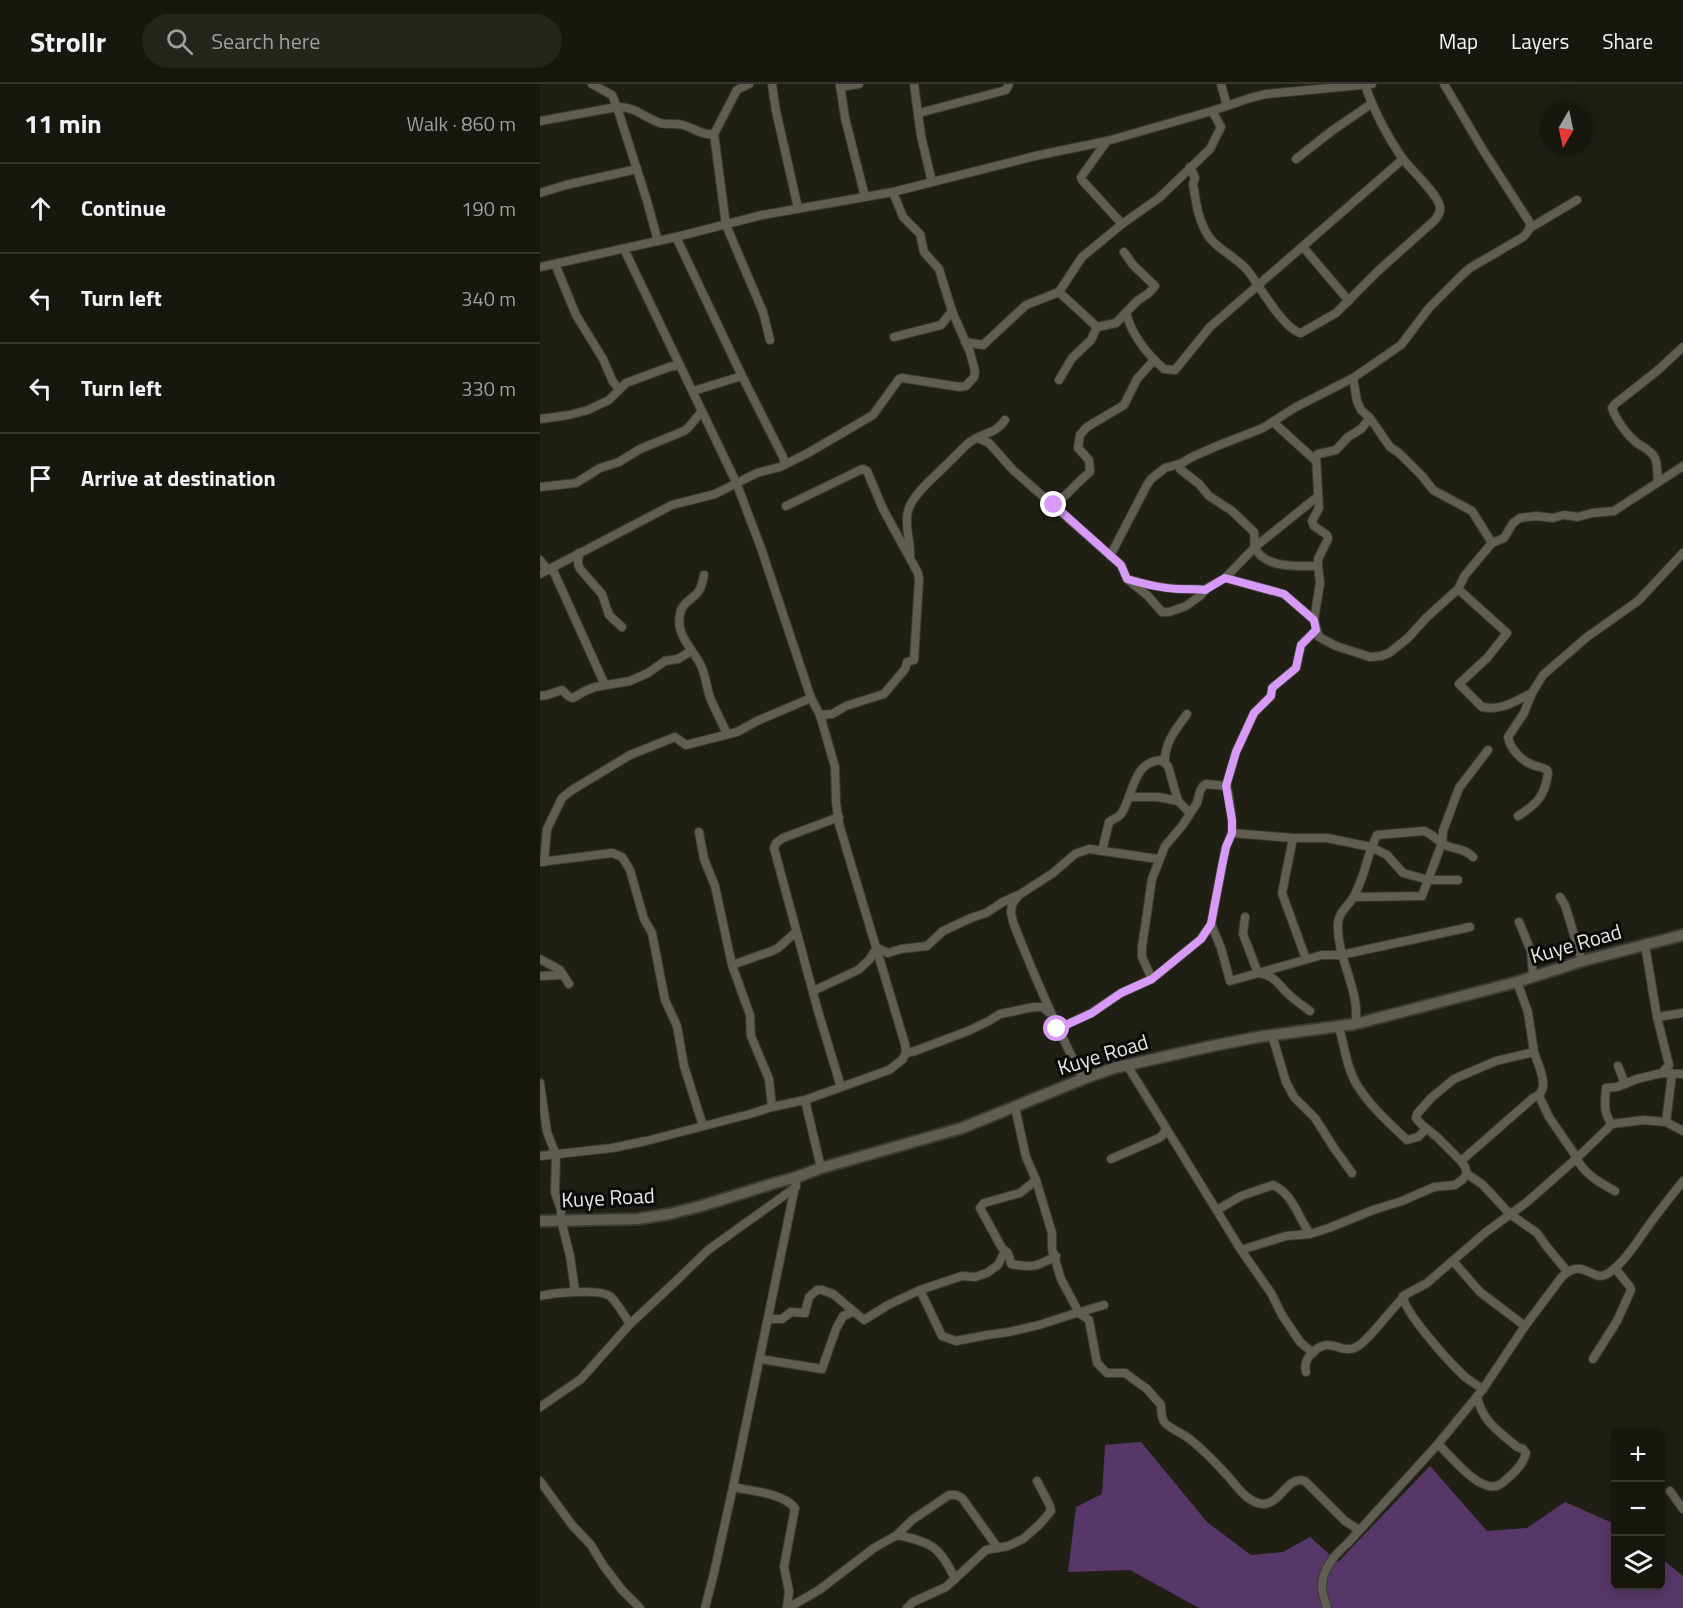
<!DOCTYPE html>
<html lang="en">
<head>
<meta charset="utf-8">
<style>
	body { margin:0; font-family:"Titillium Web",sans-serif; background:#25241d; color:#f1f3f6 }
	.controls { position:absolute; right:18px; bottom:18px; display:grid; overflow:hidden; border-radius:9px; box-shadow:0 3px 15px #0003 }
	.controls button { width:54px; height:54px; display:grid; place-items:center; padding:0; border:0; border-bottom:2px solid #36362f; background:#18170f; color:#f1f3f6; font:30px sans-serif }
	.compass { position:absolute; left:999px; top:18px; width:54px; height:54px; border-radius:50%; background:#18170f; box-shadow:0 3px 15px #0003; rotate:189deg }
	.stop { position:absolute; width:18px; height:18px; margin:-14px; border:4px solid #d89af8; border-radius:50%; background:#fff }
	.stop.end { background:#d89af8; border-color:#fff; box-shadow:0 2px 6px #0008 }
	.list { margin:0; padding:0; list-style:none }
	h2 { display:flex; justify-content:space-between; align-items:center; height:78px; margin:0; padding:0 24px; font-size:26px }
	h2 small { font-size:20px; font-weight:400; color:#9f9f9e }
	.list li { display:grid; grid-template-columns:39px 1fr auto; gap:18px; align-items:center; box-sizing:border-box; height:90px; padding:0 24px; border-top:2px solid #36362f }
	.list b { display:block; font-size:22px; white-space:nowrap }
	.list em { font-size:20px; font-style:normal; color:#9f9f9e }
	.icon { flex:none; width:33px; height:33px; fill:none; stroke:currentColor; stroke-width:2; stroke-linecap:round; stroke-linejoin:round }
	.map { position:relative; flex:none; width:1143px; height:1524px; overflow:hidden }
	header { display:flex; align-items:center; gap:36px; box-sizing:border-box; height:84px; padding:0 30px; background:#18170f; border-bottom:2px solid #36362f }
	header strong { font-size:28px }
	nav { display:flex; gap:33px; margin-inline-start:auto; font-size:21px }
	.search { width:420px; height:54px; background:#25241d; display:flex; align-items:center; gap:15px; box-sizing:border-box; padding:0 21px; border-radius:33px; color:#9f9f9e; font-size:22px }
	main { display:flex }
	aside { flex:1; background:#18170f }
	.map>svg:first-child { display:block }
	.green { fill:#573767 }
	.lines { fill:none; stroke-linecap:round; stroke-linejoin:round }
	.street-casing { stroke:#3b3a33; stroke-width:10 }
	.secondary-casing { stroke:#3b3a33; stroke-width:14 }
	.street { stroke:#5f5e51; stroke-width:8 }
	.secondary { stroke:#5f5e51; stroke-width:10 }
	.route { stroke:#d89af8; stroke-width:8 }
	.labels { text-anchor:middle; stroke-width:6; stroke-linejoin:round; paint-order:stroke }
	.street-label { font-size:21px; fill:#e7e7df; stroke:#090905 }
</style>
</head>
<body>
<header>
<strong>Strollr</strong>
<div class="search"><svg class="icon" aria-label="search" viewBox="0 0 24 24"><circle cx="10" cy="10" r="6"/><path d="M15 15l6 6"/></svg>Search here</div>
<nav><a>Map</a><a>Layers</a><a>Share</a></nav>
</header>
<main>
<aside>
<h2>11 min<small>Walk · 860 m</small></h2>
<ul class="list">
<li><svg class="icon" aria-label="ahead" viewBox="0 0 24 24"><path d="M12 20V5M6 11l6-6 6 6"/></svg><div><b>Continue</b></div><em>190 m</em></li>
<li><svg class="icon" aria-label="left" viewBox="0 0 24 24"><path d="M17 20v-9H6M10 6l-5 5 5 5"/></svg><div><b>Turn left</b></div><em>340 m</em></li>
<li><svg class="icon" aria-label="left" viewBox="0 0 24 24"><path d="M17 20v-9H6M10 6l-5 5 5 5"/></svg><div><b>Turn left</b></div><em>330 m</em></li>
<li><svg class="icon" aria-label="arrive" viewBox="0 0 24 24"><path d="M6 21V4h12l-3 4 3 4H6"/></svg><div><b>Arrive at destination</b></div></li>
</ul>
</aside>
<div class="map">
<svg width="1143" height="1524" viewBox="0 0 1143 1524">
	<rect width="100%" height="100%" fill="#201f14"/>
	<polygon class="green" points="601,1358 667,1438 711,1471 743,1468 770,1453 798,1478 890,1382 947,1447 987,1444 1025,1418 1075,1440 1076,1502 1120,1502 1121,1474 1143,1492 1143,1524 659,1524 590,1486 528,1488 536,1423 562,1410 565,1361"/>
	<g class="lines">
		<g class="street-casing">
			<g id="street">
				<path d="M52,0L72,11L77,23C94,22 105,34 120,39C128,41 136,39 143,41C154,44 163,52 174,50"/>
				<polyline points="209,0 197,6 174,50 186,141 223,228 230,256"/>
				<polyline points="232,0 236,27 258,124"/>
				<polyline points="300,0 305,34 325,113"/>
				<polyline points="374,0 381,52 392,98"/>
				<polyline points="681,0 687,22"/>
				<polyline points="300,3 319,0"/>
				<polyline points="379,29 466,6 469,0"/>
				<polyline points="0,37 77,23 107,117 118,157"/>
				<polyline points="567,57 541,93 542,96 582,140"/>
				<polyline points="756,75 793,46 831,20"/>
				<path d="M650,83L655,94L653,100C656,118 658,137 669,153C679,167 697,173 708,187C719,201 744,246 761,249L796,229L838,187L895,136C898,132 901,128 900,123C898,110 872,87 863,75C848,54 833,25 825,1"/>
				<polyline points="0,109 26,101 97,85"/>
				<polyline points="990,144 1037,116"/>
				<polyline points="136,153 202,292 243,373 245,380"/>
				<polyline points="763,163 809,217"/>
				<polyline points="15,180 36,231 63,275 73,298 79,305"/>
				<polyline points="0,183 136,153 222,131 353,108 495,72 567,57 672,27 710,14 726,10 832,0"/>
				<polyline points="519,208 557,243"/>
				<path d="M586,229C592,251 608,271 624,285L635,286L670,243L863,75"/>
				<polyline points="557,243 576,239 597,217 609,209 615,202 593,181 584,168"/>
				<polyline points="354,253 401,241 412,227"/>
				<polyline points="425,258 443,261 486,221 519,208 542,173 582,140 619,114 670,65 681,43 672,27"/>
				<polyline points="813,294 817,317 821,326 830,334 850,363 859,369 883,393 893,406 932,427 952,459 964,454 973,439 980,434 996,432 1013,434 1024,431 1038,433 1052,429 1074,427 1143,382"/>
				<polyline points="519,296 532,274 551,256 557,243"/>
				<polyline points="153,307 202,292"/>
				<polyline points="830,334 821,345 808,353 796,366 778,370 776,372 779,424 772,437 774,442 787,451 788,455 778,475 778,482 780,499 774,536 779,553 796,562 830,573 841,572 849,569 868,554 886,534 918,505 925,491 952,459"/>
				<polyline points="0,335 29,331 48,326 69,316 86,299 129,283 140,281"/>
				<polyline points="733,338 775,376"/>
				<polyline points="438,354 449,359 473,386 581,481 587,495 608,512 622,528 629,528 646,522 660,512 667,504 685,494 715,463 777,413"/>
				<path d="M640,385L659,400L669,412L692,427L714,448C715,452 714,459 715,463C723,485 760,482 778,482"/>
				<path d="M1118,398C1117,390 1118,381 1115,374C1112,367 1103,363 1097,359C1087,351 1076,336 1072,324L1075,320L1117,287L1143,263"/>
				<polyline points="0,403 36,399 60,384 79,378 100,365 144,347 148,344 162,327"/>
				<path d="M514,421C528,411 537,398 550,388L549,376L538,364L540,351L547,343L584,321L597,295L614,276"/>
				<polyline points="246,422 316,388 322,385 327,387 343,425 378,489 379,496 374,576 367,578 365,585 344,610 306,622 292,630 280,631"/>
				<polyline points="39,469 38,480 40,485 62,510 69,531 82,543"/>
				<path d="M570,472L607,401L611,395L625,384L642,379L652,373L677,362L723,344L756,323L813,294L861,261L889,224L921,192L930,184L983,153C988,148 990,145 990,139L943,66L904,0"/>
				<path d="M370,473C371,458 364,441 368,427C373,409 398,390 410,377C417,371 423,363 430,358C443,348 455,351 465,336"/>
				<polyline points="0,476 8,486"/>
				<polyline points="12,484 65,601"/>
				<polyline points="0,490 132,421 175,410 217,389 240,383 268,369 333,331 359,295 362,294 420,303 426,302 434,293 435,287 430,268 412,227 399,185 384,168 380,150 363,133 353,108"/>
				<path d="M164,491C163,496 162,501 160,505C155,515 142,517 140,530C135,553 155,566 162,584C166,594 167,606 171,616C176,627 182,639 187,650"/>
				<polyline points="685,494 744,510 774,536"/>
				<path d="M591,496C607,501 624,504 640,505C649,505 657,505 665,506"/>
				<path d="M918,505L967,549L947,574L919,600L942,623C962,627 975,617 992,609"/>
				<polyline points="0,612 7,611 22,606 28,612 33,614 45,607 55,603 90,597 108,589 125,577 138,575 151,567"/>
				<path d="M647,630C636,645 624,659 625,679L628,682L638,717L650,729"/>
				<polyline points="589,713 618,713 638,717"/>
				<path d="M978,732C997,720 1005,712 1008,689L1007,686C1002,683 998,683 993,681C982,677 970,665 968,653L984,629L992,609L1003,591L1047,553L1098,517L1143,469"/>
				<polyline points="299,733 243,754 236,759 234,764 278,927 301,1003"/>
				<polyline points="159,748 164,775 175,802 192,881 210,931 211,952 229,995 232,1023"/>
				<polyline points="692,749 753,754 787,754 831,763 847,771 863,789 889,796 918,796"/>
				<polyline points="753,754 742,809 766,875"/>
				<path d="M562,767L569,738C573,735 578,734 581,730C594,711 592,678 621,676L625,679"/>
				<polyline points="0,778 72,769 82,773 90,786 104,835 112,849 125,916 137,942 144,982 163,1042"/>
				<polyline points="4,778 7,745 22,714 32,706 90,671 135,653 146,661 197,648 217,637 271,614"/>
				<polyline points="814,813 882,812 902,759 903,747 919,704 948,666"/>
				<polyline points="1020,813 1025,821 1042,877"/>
				<path d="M705,833L703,850L718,889C733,891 737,898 746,908C753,915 762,921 770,927"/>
				<polyline points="979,838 991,867 993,892"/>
				<polyline points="671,840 681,864 690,897 782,871 801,871 930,843"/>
				<polyline points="1105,861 1117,933 1129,981 1122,989"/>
				<polyline points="0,875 20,886 29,900"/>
				<polyline points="192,881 232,867 238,864 256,848"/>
				<polyline points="0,892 22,891"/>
				<polyline points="612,895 602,873 602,863 612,795 625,762 642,742 657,719 660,707 663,702 666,700 687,702"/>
				<polyline points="977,898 988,928 994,968 956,977 914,995 891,1014 877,1030 876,1034 881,1040 897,1053 921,1077 925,1083 927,1090 942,1100 970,1130 997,1149 1007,1163 1027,1187"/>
				<polyline points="273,907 318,886 329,876 337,864 348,869 361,865 387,862 403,847 431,834 446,829 463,818 476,812"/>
				<polyline points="1117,933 1143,929"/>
				<path d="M815,940C822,910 796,873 798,840C798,828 809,822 814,812C825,793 827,770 837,751L884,747C893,750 897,757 905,761C915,766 925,764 933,773"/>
				<path d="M799,943C804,961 807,985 817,1001C830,1022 849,1039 867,1056L878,1053L886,1045"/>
				<polyline points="517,945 551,929 581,909 612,895 661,855 671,840 683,777 686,763 692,749 692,736 688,707 686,702 696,668 714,629 731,612 732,604 756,584 761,561 776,546"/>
				<polyline points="732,951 746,998 754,1013 775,1034 794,1064 812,1089"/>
				<polyline points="366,969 375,967 428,947 449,937 460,930 494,923 502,923 510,929"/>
				<polyline points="1078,982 1085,1000"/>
				<path d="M543,995C517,944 494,892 473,838L471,829L472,820L479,811L513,789L535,770L549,765L618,775"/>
				<polyline points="0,999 7,1048 16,1071 15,1108 21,1126 21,1136 30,1172 35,1207"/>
				<path d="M999,1012L1009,1033L1037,1074C1042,1089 1062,1100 1075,1107"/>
				<polyline points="265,1016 281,1084"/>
				<path d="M475,1023L486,1073L496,1096L512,1149V1165L521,1195L539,1229L549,1236L557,1279L567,1289H585L607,1305L621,1321C621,1326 621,1335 625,1339C629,1344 646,1351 652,1357C663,1366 675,1378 685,1389C695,1399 706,1419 723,1420C741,1420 747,1391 765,1397L805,1437L819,1446"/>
				<polyline points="1126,1038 1132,990"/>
				<path d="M1072,1040C1063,1030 1065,1017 1066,1004L1077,1003L1097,995L1122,989L1143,990"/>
				<polyline points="626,1044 701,1166 731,1209 742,1231 760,1258 773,1269"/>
				<polyline points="0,1072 72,1064 106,1057 210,1030 232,1023 265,1016 349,986 362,976 366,969 365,960 299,740 296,718 295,683 280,631 271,614 221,464 196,398 84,165"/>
				<polyline points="571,1075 619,1054 623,1051 626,1044 587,981"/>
				<path d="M921,1077L993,1014C1013,1007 998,982 994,968"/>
				<path d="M496,1096L480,1109L444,1119L440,1124L462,1164L468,1169L471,1180C493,1184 496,1183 516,1172"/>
				<path d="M677,1126L701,1112L733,1101C753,1110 758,1133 770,1150"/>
				<polyline points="701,1166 746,1152 770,1150 789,1144 833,1126 862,1117 894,1103 915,1101 922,1096 927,1090"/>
				<polyline points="913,1177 940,1208 985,1242"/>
				<polyline points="380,1206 402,1252 416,1257 447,1251 469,1248 499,1241 527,1232 564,1221"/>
				<path d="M0,1212C13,1209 61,1204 71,1213C78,1220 84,1231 90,1240"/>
				<polyline points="229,1235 242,1235 251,1228 265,1229 269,1213 277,1206 282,1206 293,1210 324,1236 348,1221 380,1206 422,1192 435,1193 447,1189 458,1181 465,1167"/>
				<polyline points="220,1275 282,1285 296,1245 303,1232 313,1228"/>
				<polyline points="1053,1275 1077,1237 1091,1206 1090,1203 1075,1184"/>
				<path d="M766,1288C764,1281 766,1276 770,1271C792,1247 801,1276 821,1260C836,1247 848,1229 862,1215"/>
				<path d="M943,1305C937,1301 929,1297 923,1291C910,1279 863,1227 863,1212L887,1199L946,1148L987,1118L1037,1074L1072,1040L1103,1036L1126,1038L1143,1047"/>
				<polyline points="0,1323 41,1295 90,1240 135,1198 168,1166 256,1103"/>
				<path d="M898,1360C911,1372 938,1407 956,1402C961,1401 964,1397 968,1394C975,1388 984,1379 986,1369L983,1365L977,1363C959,1347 942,1338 937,1312"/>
				<polyline points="0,1397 32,1441 51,1461 63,1481 82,1506 100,1524"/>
				<path d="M193,1403C211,1407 243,1409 255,1424L244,1483L249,1507L247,1524"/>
				<polyline points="1130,1407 1143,1425"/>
				<path d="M357,1451C391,1458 400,1462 415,1495"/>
				<polyline points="165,1524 174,1489 193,1403 257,1093"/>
				<polyline points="248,1524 279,1506 334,1464 357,1451 372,1436 409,1411 416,1411 422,1414 458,1464"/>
				<polyline points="367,1524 373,1518 406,1503 446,1466 468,1462 483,1455 499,1441 511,1427 510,1422 497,1397"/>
				<path d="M787,1524C785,1517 781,1508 782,1500C784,1484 795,1470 807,1460L898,1360L943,1305L985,1242L1021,1194C1042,1171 1052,1199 1067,1190C1083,1181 1098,1156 1109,1141C1120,1126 1131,1112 1143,1097"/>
			</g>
		</g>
		<g class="secondary-casing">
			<polyline id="secondary" points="0,1137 97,1135 129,1130 161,1122 235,1099 257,1093 281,1084 422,1044 543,995 574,984 672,962 718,953 815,940 977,898 1042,877 1143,851"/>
		</g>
		<use href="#street" class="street"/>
		<use href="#secondary" class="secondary"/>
	</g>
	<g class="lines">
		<path class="route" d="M514,421L581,481L587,495C604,500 623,505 641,505C649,505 657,505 665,506L685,494L744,510L774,536L776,546L761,561L756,584L732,604L731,612L714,629L696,668L686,702L692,736V749L686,763L683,777L671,840L661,855L612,895L581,909L552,929L517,945"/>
	</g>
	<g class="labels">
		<g class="street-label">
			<text transform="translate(1036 860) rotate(-16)" y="7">Kuye Road</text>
			<text transform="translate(563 971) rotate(-17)" y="7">Kuye Road</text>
			<text transform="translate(68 1114) rotate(-3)" y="7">Kuye Road</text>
		</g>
	</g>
</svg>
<div class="controls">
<button>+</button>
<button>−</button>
<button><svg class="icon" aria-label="layers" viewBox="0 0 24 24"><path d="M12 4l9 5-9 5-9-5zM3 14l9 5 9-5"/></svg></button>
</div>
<svg class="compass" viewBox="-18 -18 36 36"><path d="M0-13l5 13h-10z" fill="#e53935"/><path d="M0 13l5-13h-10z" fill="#9f9f9e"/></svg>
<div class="stop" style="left:517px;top:945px"></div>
<div class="stop end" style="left:514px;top:421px"></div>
</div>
</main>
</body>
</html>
